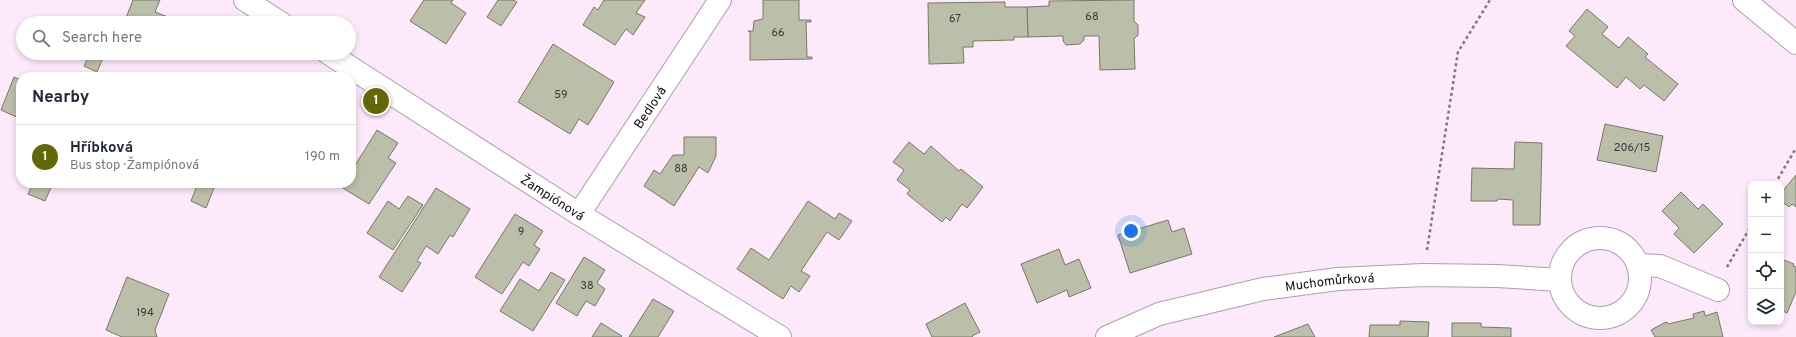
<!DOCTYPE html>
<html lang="en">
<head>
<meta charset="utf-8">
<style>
	body { margin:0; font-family:Overpass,sans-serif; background:#f2f2f3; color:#1f2937 }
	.controls { position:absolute; right:12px; bottom:12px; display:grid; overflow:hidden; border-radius:8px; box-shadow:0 2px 6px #0003 }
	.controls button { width:36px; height:36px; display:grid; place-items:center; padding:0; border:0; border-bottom:1px solid #e0e1e3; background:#fff; color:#1f2937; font:20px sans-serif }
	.you { position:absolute; left:1131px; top:231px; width:14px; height:14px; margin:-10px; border:3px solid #fff; border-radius:50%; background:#1a73e8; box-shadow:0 0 0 6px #1a73e833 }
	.badge { display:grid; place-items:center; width:26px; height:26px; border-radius:50%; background:#626807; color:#fff; font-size:13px; font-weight:700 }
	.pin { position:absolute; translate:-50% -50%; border:2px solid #fff; box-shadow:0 1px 4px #0006 }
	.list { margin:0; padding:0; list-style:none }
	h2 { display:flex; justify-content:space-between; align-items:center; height:52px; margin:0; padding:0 16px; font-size:17px }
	h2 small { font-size:13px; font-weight:400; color:#747a83 }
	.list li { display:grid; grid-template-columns:26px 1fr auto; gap:12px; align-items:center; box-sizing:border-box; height:64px; padding:0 16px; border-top:1px solid #e0e1e3 }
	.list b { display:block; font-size:15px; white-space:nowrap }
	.list p { margin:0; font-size:13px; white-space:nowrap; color:#747a83 }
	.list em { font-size:13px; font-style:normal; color:#747a83 }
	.icon { flex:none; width:22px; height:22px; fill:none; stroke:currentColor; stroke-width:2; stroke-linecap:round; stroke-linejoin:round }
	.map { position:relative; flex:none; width:1796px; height:337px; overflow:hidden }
	.search { position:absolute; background:#fff; box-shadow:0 2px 6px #0003; left:16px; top:16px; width:340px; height:44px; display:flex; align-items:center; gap:10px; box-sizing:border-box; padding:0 14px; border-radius:22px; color:#747a83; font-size:15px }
	.panel { position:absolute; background:#fff; box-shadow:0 2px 6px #0003; left:16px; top:72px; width:340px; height:116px; border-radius:16px }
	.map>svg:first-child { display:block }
	.building { fill:#bbbea8; stroke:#777a66 }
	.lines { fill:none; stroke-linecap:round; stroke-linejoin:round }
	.minor-casing { stroke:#af9eae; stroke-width:24 }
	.tertiary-casing { stroke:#af9eae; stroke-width:24 }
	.path { stroke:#827580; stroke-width:2.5; stroke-dasharray:3 3; stroke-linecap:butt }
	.minor { stroke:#fff; stroke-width:22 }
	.tertiary { stroke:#fff; stroke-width:22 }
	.labels { text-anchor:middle; stroke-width:3.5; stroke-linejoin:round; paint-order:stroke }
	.number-label { font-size:11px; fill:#3e3938 }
	.street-label { font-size:13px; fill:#140d13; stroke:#fce9fa }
</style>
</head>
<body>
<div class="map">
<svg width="1796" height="337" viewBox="0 0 1796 337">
	<rect width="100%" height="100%" fill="#fce9fa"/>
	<g class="building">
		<polygon points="133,0 160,0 155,12 168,17 165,23 124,23"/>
		<polygon points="424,0 453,0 451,3 466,13 446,44 410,21"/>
		<polygon points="498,0 513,0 517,2 501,26 487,17"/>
		<polygon points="604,0 645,0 636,13 645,17 633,35 626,29 615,45 583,25 594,7 598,10"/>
		<polygon points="763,0 799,0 799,20 811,20 811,22 806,22 807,57 812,57 812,59 750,60 750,32 748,31 753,31 754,21 763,19"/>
		<polygon points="1134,0 1134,21 1138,25 1138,35 1134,39 1135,69 1100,70 1099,36 1084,36 1084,40 1080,44 1066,45 1063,41 1063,36 1028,37 1027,7 1049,6 1049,1"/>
		<polygon points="1005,2 1005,7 1027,7 1028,37 1014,37 1014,40 973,41 973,47 963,47 964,63 929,64 928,3"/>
		<polygon points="1587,9 1608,27 1602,34 1619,48 1628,37 1648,54 1645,57 1678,84 1664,101 1644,85 1640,89 1626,77 1617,88 1566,46 1575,36 1569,31"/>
		<polygon points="553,44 614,82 588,125 579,119 570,134 518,102"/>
		<polygon points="90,53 105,53 97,72 84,66"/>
		<polygon points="14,77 21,80 21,119 1,110"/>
		<polygon points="1605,124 1663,136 1656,172 1597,160"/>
		<polygon points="377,130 398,143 388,158 396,163 369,204 341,187 344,183 351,183 351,172"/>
		<polygon points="684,137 716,137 716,156 708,173 699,167 674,206 644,186 654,170 660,174 673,155 684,155"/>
		<polygon points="909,142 924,154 931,146 959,171 961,169 983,187 967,208 962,204 950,221 946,217 942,222 907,194 910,190 897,180 904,170 893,162"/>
		<polygon points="1515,142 1542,143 1540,225 1513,225 1513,200 1498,199 1497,201 1471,201 1472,168 1514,169"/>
		<polygon points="1796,175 1796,207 1792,204 1789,207 1781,201 1781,193"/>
		<polygon points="33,183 53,183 45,201 28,194"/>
		<polygon points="198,183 216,183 206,208 191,201"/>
		<polygon points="436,188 470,209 453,237 450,235 438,254 426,246 417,261 421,263 402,292 379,277"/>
		<polygon points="1681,192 1698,209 1703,204 1723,224 1694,253 1674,234 1679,228 1662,211"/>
		<polygon points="408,196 423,205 393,250 367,233 388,201 399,209"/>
		<polygon points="808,201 835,219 839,213 852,221 839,240 827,232 801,271 810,276 799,292 791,286 783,299 737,269 751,248 769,260"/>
		<polygon points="515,214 543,231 534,245 540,249 529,266 523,262 502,294 475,277"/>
		<polygon points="1168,220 1172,232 1184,228 1192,254 1130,273 1118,235"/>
		<polygon points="1059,249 1065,265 1079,259 1091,288 1069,297 1067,290 1037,303 1021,264"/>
		<polygon points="584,257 605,270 597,283 605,289 595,306 586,301 577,316 556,303"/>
		<polygon points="1781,259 1794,264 1793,266 1796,267 1796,292 1787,313 1781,310"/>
		<polygon points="551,272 565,280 533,331 500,311 520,279 539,291"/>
		<polygon points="127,277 169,294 155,330 157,337 122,337 106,330"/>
		<polygon points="653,299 674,311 658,337 629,337"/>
		<polygon points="965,303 980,332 972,336 973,337 932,337 926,324"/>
		<polygon points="1704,311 1705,316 1717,312 1723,337 1655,337 1651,330 1664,323 1667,322 1668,324 1694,318 1693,314"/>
		<polygon points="1400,321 1429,322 1428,337 1369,337 1370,325 1400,325"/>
		<polygon points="601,323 622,336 621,337 592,337"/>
		<polygon points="1452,323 1481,323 1481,327 1511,328 1511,337 1452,337"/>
		<polygon points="1308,324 1315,337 1274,337"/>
	</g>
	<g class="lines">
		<g class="minor-casing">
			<g id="minor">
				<polyline points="1744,0 1796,43"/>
				<path id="s1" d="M579,214L720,0"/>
				<circle cx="1600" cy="278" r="40"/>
				<polyline points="1638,265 1660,266 1718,290"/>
				<path id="s2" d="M1107,337L1159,314L1263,289L1338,279L1423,275L1497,276L1560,280"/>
			</g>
		</g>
		<g class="tertiary-casing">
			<g id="tertiary">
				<polyline points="245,0 281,23"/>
				<path id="s3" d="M328,53L579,214L780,337"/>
			</g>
		</g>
		<g class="path">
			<polyline points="1775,184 1796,148"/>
			<polyline points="1427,250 1458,52 1490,0"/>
			<polyline points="1727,267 1751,226"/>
		</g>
		<use href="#minor" class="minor"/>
		<use href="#tertiary" class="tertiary"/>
	</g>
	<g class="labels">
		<g class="number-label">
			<text x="1092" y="20">68</text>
			<text x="955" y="22">67</text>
			<text x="778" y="36">66</text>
			<text x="561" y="98">59</text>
			<text x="1632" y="151">206/15</text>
			<text x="681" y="172">88</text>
			<text x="521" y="235">9</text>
			<text x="587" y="289">38</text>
			<text x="145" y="316">194</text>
		</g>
		<g class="street-label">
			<text dy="5" stroke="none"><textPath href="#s1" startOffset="128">Bedlová</textPath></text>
			<text dy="5" stroke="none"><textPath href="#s3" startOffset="267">Žampiónová</textPath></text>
			<text dy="5" stroke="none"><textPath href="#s2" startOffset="231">Muchomůrková</textPath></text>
		</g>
	</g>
</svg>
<div class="controls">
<button>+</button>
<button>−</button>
<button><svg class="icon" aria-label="locate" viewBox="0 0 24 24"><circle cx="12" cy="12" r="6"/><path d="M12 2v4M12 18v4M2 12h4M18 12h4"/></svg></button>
<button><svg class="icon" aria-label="layers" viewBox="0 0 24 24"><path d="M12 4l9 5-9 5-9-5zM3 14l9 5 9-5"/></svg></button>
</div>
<div class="you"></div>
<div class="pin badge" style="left:376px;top:101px">1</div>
<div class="search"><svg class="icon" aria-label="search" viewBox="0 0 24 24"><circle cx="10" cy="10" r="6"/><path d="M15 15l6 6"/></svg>Search here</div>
<section class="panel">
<h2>Nearby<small></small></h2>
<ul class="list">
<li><span class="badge">1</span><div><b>Hříbková</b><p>Bus stop · Žampiónová</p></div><em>190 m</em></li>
</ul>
</section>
</div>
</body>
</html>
